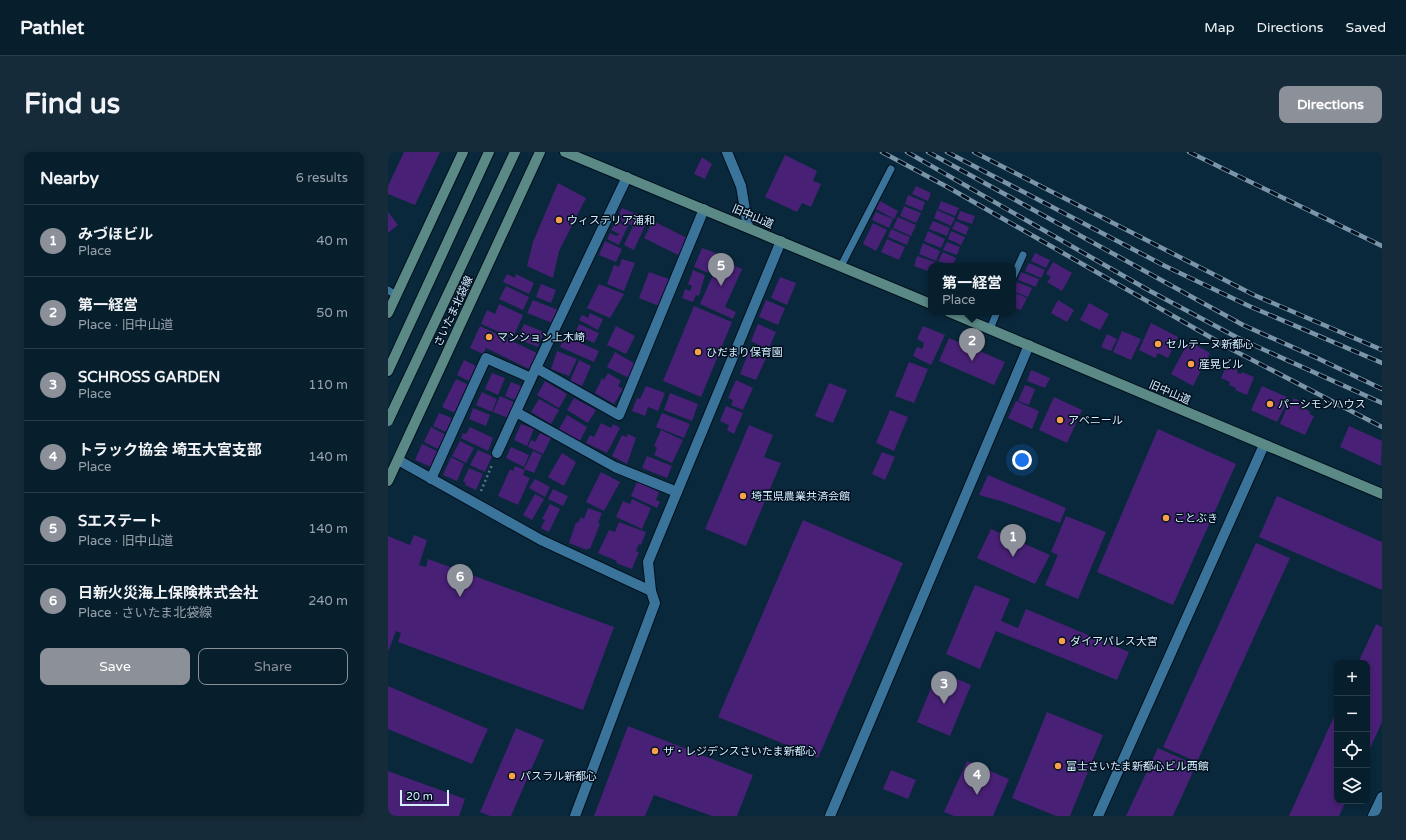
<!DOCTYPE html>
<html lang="en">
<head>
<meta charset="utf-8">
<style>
	body { margin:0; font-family:"Varela Round","Noto Sans JP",sans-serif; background:#152b39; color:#f1f3f6 }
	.controls { position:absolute; right:12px; bottom:12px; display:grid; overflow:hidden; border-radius:8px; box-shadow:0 2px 6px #0003 }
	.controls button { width:36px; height:36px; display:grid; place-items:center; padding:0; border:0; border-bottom:1px solid #283c49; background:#071e2d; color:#f1f3f6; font:20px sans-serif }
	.scale { position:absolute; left:12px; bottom:10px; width:49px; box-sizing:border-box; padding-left:4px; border:2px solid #d6edff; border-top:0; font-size:11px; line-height:14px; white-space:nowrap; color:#d6edff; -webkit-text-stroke:3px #00101f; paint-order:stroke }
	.you { position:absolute; left:634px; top:308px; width:14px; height:14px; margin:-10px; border:3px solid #fff; border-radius:50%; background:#1a73e8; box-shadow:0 0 0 6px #1a73e833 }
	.badge { display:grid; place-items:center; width:26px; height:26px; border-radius:50%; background:#8c9099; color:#fff; font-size:13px; font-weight:700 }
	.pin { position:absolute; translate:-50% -33px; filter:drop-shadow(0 1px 2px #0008) }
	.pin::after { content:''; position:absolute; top:21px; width:14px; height:12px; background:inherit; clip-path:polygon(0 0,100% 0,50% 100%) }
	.popup { position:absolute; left:540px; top:111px; width:88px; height:52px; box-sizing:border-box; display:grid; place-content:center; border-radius:8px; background:#071e2d; filter:drop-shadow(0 1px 3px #0005); font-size:13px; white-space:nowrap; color:#98a2aa }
	.popup b { font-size:15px; color:#f1f3f6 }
	.popup::after { content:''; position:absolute; left:50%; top:100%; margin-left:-8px; border:8px solid transparent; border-top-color:#071e2d }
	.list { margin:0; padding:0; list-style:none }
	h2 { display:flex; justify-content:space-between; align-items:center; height:52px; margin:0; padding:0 16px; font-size:17px }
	h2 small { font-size:13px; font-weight:400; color:#98a2aa }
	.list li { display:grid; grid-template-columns:26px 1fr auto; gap:12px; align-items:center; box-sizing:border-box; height:72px; padding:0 16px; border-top:1px solid #283c49 }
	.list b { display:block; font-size:15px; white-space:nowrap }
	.list p { margin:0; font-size:13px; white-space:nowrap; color:#98a2aa }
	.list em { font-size:13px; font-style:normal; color:#98a2aa }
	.actions { display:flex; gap:8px; padding:12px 16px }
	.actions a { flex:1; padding:9px 0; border:1px solid #8c9099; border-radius:8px; text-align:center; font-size:14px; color:#8c9099 }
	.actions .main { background:#8c9099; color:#fff }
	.icon { flex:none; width:22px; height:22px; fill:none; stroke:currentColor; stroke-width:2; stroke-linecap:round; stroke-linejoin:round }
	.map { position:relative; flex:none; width:994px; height:664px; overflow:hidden; border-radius:8px }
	header { display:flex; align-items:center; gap:24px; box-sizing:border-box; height:56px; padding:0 20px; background:#071e2d; border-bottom:1px solid #283c49 }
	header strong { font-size:19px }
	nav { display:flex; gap:22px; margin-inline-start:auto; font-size:14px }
	.intro { display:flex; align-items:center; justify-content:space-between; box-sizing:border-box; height:96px; padding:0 24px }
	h1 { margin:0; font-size:28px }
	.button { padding:10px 18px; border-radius:8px; background:#8c9099; color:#fff; font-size:14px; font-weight:700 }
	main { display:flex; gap:24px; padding:0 24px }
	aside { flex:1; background:#071e2d; border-radius:8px; box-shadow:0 2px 6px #0003 }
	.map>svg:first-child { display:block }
	.building { fill:#482075 }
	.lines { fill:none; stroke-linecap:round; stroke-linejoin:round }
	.service-casing { stroke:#01101c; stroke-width:9 }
	.minor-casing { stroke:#01101c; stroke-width:12 }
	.tertiary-casing { stroke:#01101c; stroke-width:12 }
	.secondary-casing { stroke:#01101c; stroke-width:12 }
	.path { stroke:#567286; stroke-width:2.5; stroke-dasharray:2 3; stroke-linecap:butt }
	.service { stroke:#3b749b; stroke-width:7 }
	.minor { stroke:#3b749b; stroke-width:10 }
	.tertiary { stroke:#3b749b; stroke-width:10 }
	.secondary { stroke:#5b8a86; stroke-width:10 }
	.rail-casing { stroke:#7b95a8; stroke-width:4.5 }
	.rail { stroke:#00101f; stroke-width:3; stroke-dasharray:9; stroke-linecap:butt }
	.secondary-bridge-casing { stroke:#01101c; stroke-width:12; stroke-linecap:butt }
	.secondary-bridge { stroke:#5b8a86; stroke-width:10 }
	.poi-dot { fill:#f9a04d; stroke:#00101f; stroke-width:1.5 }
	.labels { text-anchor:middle; stroke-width:3; stroke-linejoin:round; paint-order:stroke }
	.street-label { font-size:11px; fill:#d6edff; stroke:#00101f }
	.poi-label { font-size:11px; fill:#d6edff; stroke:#00101f; text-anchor:start }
</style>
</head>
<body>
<header>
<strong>Pathlet</strong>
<nav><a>Map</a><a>Directions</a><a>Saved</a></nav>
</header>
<div class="intro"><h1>Find us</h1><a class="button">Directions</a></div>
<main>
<aside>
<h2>Nearby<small>6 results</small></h2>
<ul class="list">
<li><span class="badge">1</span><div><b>みづほビル</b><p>Place</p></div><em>40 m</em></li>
<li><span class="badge">2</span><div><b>第一経営</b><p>Place · 旧中山道</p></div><em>50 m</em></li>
<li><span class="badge">3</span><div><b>SCHROSS GARDEN</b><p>Place</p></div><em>110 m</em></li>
<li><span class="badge">4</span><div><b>トラック協会 埼玉大宮支部</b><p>Place</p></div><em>140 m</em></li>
<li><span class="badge">5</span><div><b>Sエステート</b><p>Place · 旧中山道</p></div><em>140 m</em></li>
<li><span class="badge">6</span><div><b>日新火災海上保険株式会社</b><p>Place · さいたま北袋線</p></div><em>240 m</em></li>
</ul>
<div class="actions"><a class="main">Save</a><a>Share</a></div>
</aside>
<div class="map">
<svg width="994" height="664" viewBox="0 0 994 664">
	<rect width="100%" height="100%" fill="#09283c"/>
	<g class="building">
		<polygon points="16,0 52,0 27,53 0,42 0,34"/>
		<polygon points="397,3 429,19 425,29 433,32 423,55 414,51 409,60 377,45"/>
		<polygon points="314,5 324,12 317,27 306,22"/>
		<polygon points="170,31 198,46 171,99 165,126 139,114 145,90"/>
		<polygon points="528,34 543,41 540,49 524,42"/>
		<polygon points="520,43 537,50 534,59 517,52"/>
		<polygon points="492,49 510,59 506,67 488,57"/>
		<polygon points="553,49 571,56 567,64 550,57"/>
		<polygon points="516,54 533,61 528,71 512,64"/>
		<polygon points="234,56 260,67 246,98 236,93 245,74 229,67"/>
		<polygon points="549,58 567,66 563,74 546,66"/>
		<polygon points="572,59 587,64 584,72 569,67"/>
		<polygon points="0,60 10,73 0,81"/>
		<polygon points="488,60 505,67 501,76 484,68"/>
		<polygon points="510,65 528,73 523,84 505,76"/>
		<polygon points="228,69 240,74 231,93 219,87 222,81 229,84 231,82 223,78"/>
		<polygon points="265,69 301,87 292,104 256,86"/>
		<polygon points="545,69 562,76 559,84 541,77"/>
		<polygon points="568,69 581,75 578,83 564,77"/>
		<polygon points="485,71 499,78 488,99 475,92"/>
		<polygon points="503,77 522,85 519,93 500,85"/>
		<polygon points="540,79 557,87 553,96 536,89"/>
		<polygon points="563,79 577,85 573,93 560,87"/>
		<polygon points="499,87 517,95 511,108 493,100"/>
		<polygon points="217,89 234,97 228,110 211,103"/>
		<polygon points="559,90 572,95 569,103 555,98"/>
		<polygon points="535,91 552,99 548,109 531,102"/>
		<polygon points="314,96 328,101 320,121 306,115"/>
		<polygon points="555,100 568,106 564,114 550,109"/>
		<polygon points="647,101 662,108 658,116 643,109"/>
		<polygon points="529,104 547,110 545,114 543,114 543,120 526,114"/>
		<polygon points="234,107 247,111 236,139 219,132 226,113 231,115"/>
		<polygon points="332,107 354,117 337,155 348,160 345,167 312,152"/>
		<polygon points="665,110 684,121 674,139 659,130 663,125 658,122"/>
		<polygon points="641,111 657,118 653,126 637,119"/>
		<polygon points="305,118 317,123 311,144 308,143 305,150 294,146 297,137 302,139 304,134 300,132"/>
		<polygon points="261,120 281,127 271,154 251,146"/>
		<polygon points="633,120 651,127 648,135 630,128"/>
		<polygon points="119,122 127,126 128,122 146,131 141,142 115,130"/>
		<polygon points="392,125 408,131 399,153 383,146"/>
		<polygon points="629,130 644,136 640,145 625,139"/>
		<polygon points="153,132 168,138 163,151 148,145"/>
		<polygon points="211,132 236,142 222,166 199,156"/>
		<polygon points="118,134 141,145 135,158 111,147"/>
		<polygon points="625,140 639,146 633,158 625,155"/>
		<polygon points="145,148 170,158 164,171 139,161"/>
		<polygon points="378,148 397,156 390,173 371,165"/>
		<polygon points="670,148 686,158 679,170 663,161"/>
		<polygon points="701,151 721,162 712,178 692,168"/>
		<polygon points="111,152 135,163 125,186 93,172 99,158 107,162"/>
		<polygon points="306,154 344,170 313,245 275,229"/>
		<polygon points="202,161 215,167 210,178 191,168 194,163 200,166"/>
		<polygon points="763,171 790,185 780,206 770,201 767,206 751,198"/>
		<polygon points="136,172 156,180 150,195 129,187"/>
		<polygon points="191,172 211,181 206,191 190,184 192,180 188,179"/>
		<polygon points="370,172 388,180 379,201 370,197 371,193 363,189"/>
		<polygon points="92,174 149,201 141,217 98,196 95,202 82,196"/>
		<polygon points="228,174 247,184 238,202 219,193"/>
		<polygon points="535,174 557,183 543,213 525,204 529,195 534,197 536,191 529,187"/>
		<polygon points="734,179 753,187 743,208 725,200"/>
		<polygon points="719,182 729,187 723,199 713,195"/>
		<polygon points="177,184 211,199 206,210 172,195"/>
		<polygon points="561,186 617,210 606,233 551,209"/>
		<polygon points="801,189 822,201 805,234 783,222"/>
		<polygon points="169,199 189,207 181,224 163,217"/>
		<polygon points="361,199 378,206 368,228 352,222"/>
		<polygon points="227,200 249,213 241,226 219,215"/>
		<polygon points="76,208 90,215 83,230 69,223"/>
		<polygon points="191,208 203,214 194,234 182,229"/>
		<polygon points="521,210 540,217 526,251 507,244"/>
		<polygon points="839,213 850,217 849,221 853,222 854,220 866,225 859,243 847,238 848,236 841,233 842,230 833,226"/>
		<polygon points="643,218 662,226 657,236 639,229"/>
		<polygon points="104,221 117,226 110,243 97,237"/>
		<polygon points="220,221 233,229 230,234 235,237 226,252 207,241 214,226 216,228"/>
		<polygon points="68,227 81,233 67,261 54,255"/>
		<polygon points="348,228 365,236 355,258 343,253 345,248 340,246"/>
		<polygon points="157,229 179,242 171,256 149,243"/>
		<polygon points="123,230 136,235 130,249 117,244"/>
		<polygon points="441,231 459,238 445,271 427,264"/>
		<polygon points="637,233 647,237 641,253 630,249"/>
		<polygon points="258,234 277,241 270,259 260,255 257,264 244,259 249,246 252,247"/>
		<polygon points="874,234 901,246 889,270 863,258"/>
		<polygon points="94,240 109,247 104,260 88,253"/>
		<polygon points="282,241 310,252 304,269 276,258"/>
		<polygon points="112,244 126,250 120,266 105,260"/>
		<polygon points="666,245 694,258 679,291 651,278"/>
		<polygon points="186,246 208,258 200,271 179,258"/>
		<polygon points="906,246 919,253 917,257 923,260 921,262 926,264 917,283 892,272 901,250 904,251"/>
		<polygon points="151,247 171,258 163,272 143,260"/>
		<polygon points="628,249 651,259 644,277 620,266"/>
		<polygon points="338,254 355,261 346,282 339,278 341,273 332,269"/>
		<polygon points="85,256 102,263 98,274 81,267"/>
		<polygon points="502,258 520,265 506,299 488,291"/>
		<polygon points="51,261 66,267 60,281 45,274"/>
		<polygon points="274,261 302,272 296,286 268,275"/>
		<polygon points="179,263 199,275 192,289 171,277"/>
		<polygon points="213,271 223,276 225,272 232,276 219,301 198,291 202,283 206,285"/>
		<polygon points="133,272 146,277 139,294 126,288"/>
		<polygon points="361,273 385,283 376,305 393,311 358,394 317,377"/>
		<polygon points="961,274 994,289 993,314 952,295"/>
		<polygon points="43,275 58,283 50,297 36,290"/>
		<polygon points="82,275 105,286 100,299 73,286 75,281 78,282"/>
		<polygon points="770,277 848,312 785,453 709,420"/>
		<polygon points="273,278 295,288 284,311 266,303 269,296 266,294"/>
		<polygon points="152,281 163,286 155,302 140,295 143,288 147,290"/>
		<polygon points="240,282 248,286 239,312 224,304 234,283 238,285"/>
		<polygon points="72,289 86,296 78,311 64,304"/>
		<polygon points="34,292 51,300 43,315 27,308"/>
		<polygon points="123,295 141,303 136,315 118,306"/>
		<polygon points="90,298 104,304 97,320 82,313"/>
		<polygon points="145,299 154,303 146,321 136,317"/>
		<polygon points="494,300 507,305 497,328 484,322"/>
		<polygon points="174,301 188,310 176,334 160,325"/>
		<polygon points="259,304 284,314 279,326 254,316"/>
		<polygon points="63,305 76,312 69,329 55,323"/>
		<polygon points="127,314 137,318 135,323 142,326 130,353 110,344 122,317 125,319"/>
		<polygon points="81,316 95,322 88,338 77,333 78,331 75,329"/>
		<polygon points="213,320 232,330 216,359 198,350"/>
		<polygon points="600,323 678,356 672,371 616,350 591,343"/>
		<polygon points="147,327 162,335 157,345 141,336"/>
		<polygon points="249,330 271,340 268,348 272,350 269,356 243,344"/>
		<polygon points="165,337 180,344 175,354 160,347"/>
		<polygon points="147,342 156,347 144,368 135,363"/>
		<polygon points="889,344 994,390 994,438 871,385"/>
		<polygon points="244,347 263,356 254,377 228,365 235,349 242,352"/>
		<polygon points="162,352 172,357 161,380 153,376 157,368 154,367"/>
		<polygon points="200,356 214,361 210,371 212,372 202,397 200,396 199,398 181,391 188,370 190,371 193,365 196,367"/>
		<polygon points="678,364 718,380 690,447 657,433 670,403 663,400"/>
		<polygon points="415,368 515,411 430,606 330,565"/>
		<polygon points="231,370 258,380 253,393 251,392 248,399 251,400 244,417 228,411 229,409 210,401 221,378 227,380"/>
		<polygon points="603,377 662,403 647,432 589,406"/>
		<polygon points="26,383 39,388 31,413 38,415 40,407 226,475 195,558 10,490 13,481 8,479 0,500 0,384 22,393"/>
		<polygon points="868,391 902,406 809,610 775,595"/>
		<polygon points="587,433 622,447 613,469 630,476 638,457 741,500 729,528 608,479 592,517 558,502"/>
		<polygon points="988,472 994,475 994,570 979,603 979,511 970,511"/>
		<polygon points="550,519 583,533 562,584 529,570"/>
		<polygon points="0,534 100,577 84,612 0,577"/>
		<polygon points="949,558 949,649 958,649 951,664 901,664"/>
		<polygon points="659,560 715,583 682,664 668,664 624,646"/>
		<polygon points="240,574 365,623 349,664 324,664 266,643 257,664 206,664"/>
		<polygon points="128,576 156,588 123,664 102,664 92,660"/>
		<polygon points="770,596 808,613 785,664 738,664"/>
		<polygon points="579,609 621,627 605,664 566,664 556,660"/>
		<polygon points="503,618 528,628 520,647 495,637"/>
		<polygon points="0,619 77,647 71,664 0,664"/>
	</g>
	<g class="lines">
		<g class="service-casing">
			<g id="service">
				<polyline points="453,114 503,17"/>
				<polyline points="625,125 635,103"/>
				<polyline points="0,138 8,143"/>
				<polyline points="602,177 609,160"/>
			</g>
		</g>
		<g class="minor-casing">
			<g id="minor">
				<polyline points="148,216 231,263 316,57"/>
				<polyline points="128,260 227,315 289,340"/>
				<polyline points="109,301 148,216 239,25"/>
				<polyline points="10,308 153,388 263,439"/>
				<polyline points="43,327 98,206 143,226"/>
				<polyline points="187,664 267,451 263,439 260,410 393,89"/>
				<polyline points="442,664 641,193"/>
			</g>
		</g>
		<g class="tertiary-casing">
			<g id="tertiary">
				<polyline points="339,0 353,34 360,75"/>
				<polyline points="710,664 876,293"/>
				<polyline points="985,664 994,645"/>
			</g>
		</g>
		<g class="secondary-casing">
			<g id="secondary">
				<polyline points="177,0 543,152"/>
				<polyline points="561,160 994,342"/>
				<polyline points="0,161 75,0"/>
				<polyline points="0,219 101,0"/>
				<polyline points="0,329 152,0"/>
			</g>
		</g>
		<polyline class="path" points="93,339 104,313"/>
		<use href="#service" class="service"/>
		<use href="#minor" class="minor"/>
		<use href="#tertiary" class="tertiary"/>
		<use href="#secondary" class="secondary"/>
		<g class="rail-casing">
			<g id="rail">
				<polyline points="494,0 563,37 843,197 994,275"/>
				<polyline points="519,0 762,139 850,186 994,251"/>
				<polyline points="540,0 855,173 929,206 994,237"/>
				<polyline points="559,0 777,114 861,154 994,211"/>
				<polyline points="586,0 866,143 994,198"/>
				<polyline points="801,0 994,94"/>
			</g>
		</g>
		<use href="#rail" class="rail"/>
		<g class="secondary-bridge-casing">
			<polyline id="secondary-bridge" points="0,269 127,0"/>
		</g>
		<use href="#secondary-bridge" class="secondary-bridge"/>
	</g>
	<g class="poi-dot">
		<circle cx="171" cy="68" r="4"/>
		<circle cx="101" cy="185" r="4"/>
		<circle cx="770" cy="192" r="4"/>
		<circle cx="310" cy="200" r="4"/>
		<circle cx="803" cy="212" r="4"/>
		<circle cx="882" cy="252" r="4"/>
		<circle cx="672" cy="268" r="4"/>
		<circle cx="355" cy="344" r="4"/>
		<circle cx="778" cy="366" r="4"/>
		<circle cx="674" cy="489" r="4"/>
		<circle cx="267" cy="599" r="4"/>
		<circle cx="670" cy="614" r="4"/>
		<circle cx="124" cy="624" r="4"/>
	</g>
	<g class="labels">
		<g class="street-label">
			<text transform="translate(365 64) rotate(23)" y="4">旧中山道</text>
			<text transform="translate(65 159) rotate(-65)" y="4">さいたま北袋線</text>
			<text transform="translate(782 240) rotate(23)" y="4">旧中山道</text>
		</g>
		<g class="poi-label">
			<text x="179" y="72">ウィステリア浦和</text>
			<text x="109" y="189">マンション上木崎</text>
			<text x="778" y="196">セルテーヌ新都心</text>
			<text x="318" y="204">ひだまり保育園</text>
			<text x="811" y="216">産晃ビル</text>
			<text x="890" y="256">パーシモンハウス</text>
			<text x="680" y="272">アベニール</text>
			<text x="363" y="348">埼玉県農業共済会館</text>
			<text x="786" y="370">ことぶき</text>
			<text x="682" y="493">ダイアパレス大宮</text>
			<text x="275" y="603">ザ・レジデンスさいたま新都心</text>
			<text x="678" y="618">富士さいたま新都心ビル西館</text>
			<text x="132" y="628">パスラル新都心</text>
		</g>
	</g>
</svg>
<div class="controls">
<button>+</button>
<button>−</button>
<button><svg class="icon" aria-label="locate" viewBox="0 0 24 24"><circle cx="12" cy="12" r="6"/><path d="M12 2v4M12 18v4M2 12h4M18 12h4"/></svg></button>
<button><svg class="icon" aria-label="layers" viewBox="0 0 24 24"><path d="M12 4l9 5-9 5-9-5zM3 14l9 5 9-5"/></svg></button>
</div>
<div class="scale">20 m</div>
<div class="you"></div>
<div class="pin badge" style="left:625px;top:405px">1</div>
<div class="pin badge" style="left:584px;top:209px">2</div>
<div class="popup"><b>第一経営</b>Place</div>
<div class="pin badge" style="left:556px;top:552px">3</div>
<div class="pin badge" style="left:589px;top:643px">4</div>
<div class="pin badge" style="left:333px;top:134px">5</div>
<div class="pin badge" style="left:72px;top:445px">6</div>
</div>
</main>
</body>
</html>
